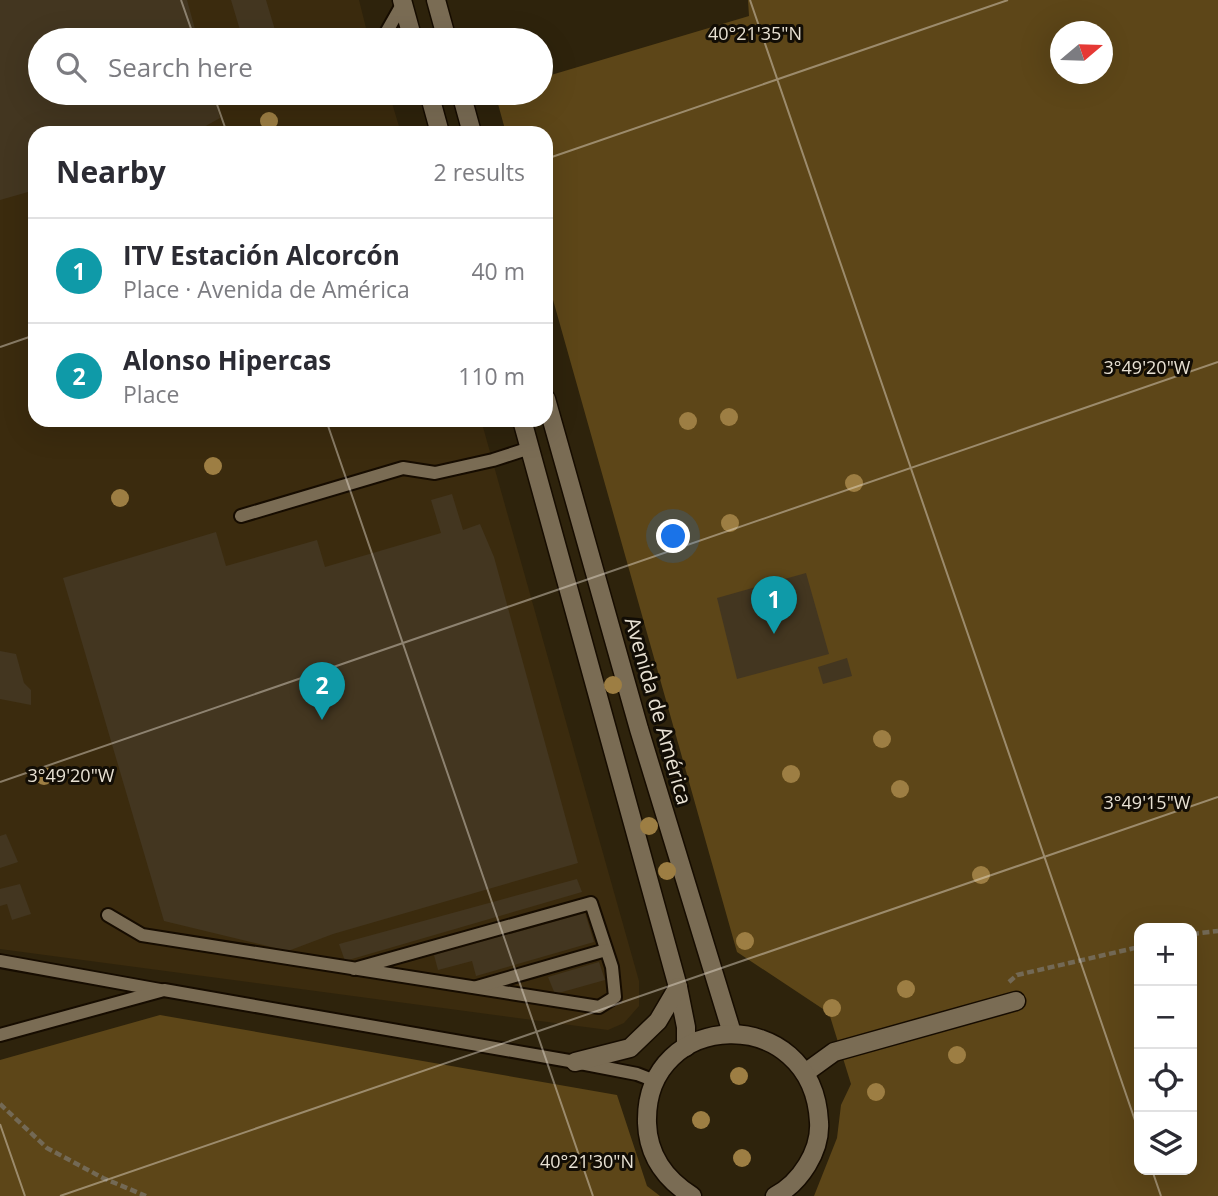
<!DOCTYPE html>
<html lang="en">
<head>
<meta charset="utf-8">
<style>
	body { margin:0; font-family:"Open Sans",sans-serif; background:#f7f7f7; color:#2b2b33 }
	.controls { position:absolute; right:21px; bottom:21px; display:grid; overflow:hidden; border-radius:14px; box-shadow:0 7px 28px #0002 }
	.controls button { width:63px; height:63px; display:grid; place-items:center; padding:0; border:0; border-bottom:2px solid #e1e1e2; background:#fff; color:#2b2b33; font:35px sans-serif }
	.compass { position:absolute; left:1050px; top:21px; width:63px; height:63px; border-radius:50%; background:#fff; box-shadow:0 7px 28px #0002; rotate:71deg }
	.you { position:absolute; left:674px; top:537px; width:24px; height:24px; margin:-18px; border:5px solid #fff; border-radius:50%; background:#1a73e8; box-shadow:0 0 0 10px #1a73e833 }
	.badge { display:grid; place-items:center; width:46px; height:46px; border-radius:50%; background:#467088; color:#fff; font-size:23px; font-weight:700 }
	.pin { position:absolute; translate:-50% -58px; filter:drop-shadow(0 2px 4px #0008) }
	.pin::after { content:''; position:absolute; top:37px; width:24px; height:21px; background:inherit; clip-path:polygon(0 0,100% 0,50% 100%) }
	.list { margin:0; padding:0; list-style:none }
	h2 { display:flex; justify-content:space-between; align-items:center; height:91px; margin:0; padding:0 28px; font-size:30px }
	h2 small { font-size:23px; font-weight:400; color:#7c7c81 }
	.list li { display:grid; grid-template-columns:46px 1fr auto; gap:21px; align-items:center; box-sizing:border-box; height:105px; padding:0 28px; border-top:2px solid #e1e1e2 }
	.list b { display:block; font-size:26px; white-space:nowrap }
	.list p { margin:0; font-size:23px; white-space:nowrap; color:#7c7c81 }
	.list em { font-size:23px; font-style:normal; color:#7c7c81 }
	.icon { flex:none; width:38px; height:38px; fill:none; stroke:currentColor; stroke-width:2; stroke-linecap:round; stroke-linejoin:round }
	.map { position:relative; flex:none; width:1218px; height:1196px; overflow:hidden }
	.search { position:absolute; background:#fff; box-shadow:0 7px 28px #0002; left:28px; top:28px; width:525px; height:77px; display:flex; align-items:center; gap:18px; box-sizing:border-box; padding:0 24px; border-radius:38px; color:#7c7c81; font-size:26px }
	.panel { position:absolute; background:#fff; box-shadow:0 7px 28px #0002; left:28px; top:126px; width:525px; height:301px; border-radius:21px }
	.map>svg:first-child { display:block }
	.built { fill:#3b2b0e }
	.green { fill:#5d4618; fill-rule:evenodd }
	.building { fill:#433620 }
	.lines { fill:none; stroke-linecap:round; stroke-linejoin:round }
	.service-casing { stroke:#160c00; stroke-width:16 }
	.minor-casing { stroke:#160c00; stroke-width:21 }
	.path { stroke:#736955; stroke-width:4.5; stroke-dasharray:7 3.5; stroke-linecap:butt }
	.service { stroke:#7a6c54; stroke-width:12 }
	.minor { stroke:#7a6c54; stroke-width:18 }
	.tree { fill:#9d7e43 }
	.ticks { fill:none; stroke:#e8e1d3; stroke-width:2; stroke-opacity:0.45 }
	.labels { text-anchor:middle; stroke-width:6; stroke-linejoin:round; paint-order:stroke }
	.street-label { font-size:21px; fill:#e8e1d3; stroke:#120d05 }
	.ticks-label { font-size:18px; text-anchor:middle; fill:#e8e1d3; stroke:#120d05; stroke-width:6; stroke-linejoin:round; paint-order:stroke }
</style>
</head>
<body>
<div class="map">
<svg width="1218" height="1196" viewBox="0 0 1218 1196">
	<rect width="100%" height="100%" fill="#2e230c"/>
	<polygon class="built" points="0,0 359,0 369,40 40,40 40,93 389,93 401,133 35,133 35,420 481,420 639,981 639,1006 624,1023 608,1030 0,949"/>
	<g class="green">
		<path d="M748,0H1218V1196H814L837,1138L841,1105L851,1084L829,1013L737,952L546,275V133H506L495,93H541V78L749,16ZM1060,32H1102V74H1060ZM1139,928H1192V1170H1139Z"/>
		<polygon points="160,1015 617,1095 647,1186 660,1196 0,1196 0,1060"/>
	</g>
	<g class="building">
		<polygon points="0,0 187,0 198,40 40,40 40,93 213,93 220,118 193,133 35,133 35,190 0,200"/>
		<polygon points="231,0 266,0 278,40 243,40"/>
		<polygon points="452,494 463,530 480,524 494,557 578,863 333,934 288,951 164,921 63,578 216,532 226,566 317,540 325,567 441,533 431,500"/>
		<polygon points="806,573 829,654 737,679 717,598"/>
		<polygon points="0,651 16,654 24,683 31,690 31,705 0,699"/>
		<polygon points="847,658 852,676 823,684 818,667"/>
		<polygon points="6,834 18,862 0,868 0,836"/>
		<polygon points="577,879 582,892 345,961 339,944"/>
		<polygon points="20,884 31,914 12,920 7,904 0,906 0,889"/>
		<polygon points="585,913 594,942 476,976 472,961 438,970 434,955"/>
		<polygon points="599,962 605,980 555,994 548,977"/>
	</g>
	<g class="lines">
		<g class="service-casing">
			<g id="service">
				<polyline points="382,40 403,3"/>
				<polyline points="241,516 403,468 435,473 493,460 530,448"/>
				<polyline points="108,915 142,935 599,1007 615,997 612,967 591,903 354,969"/>
				<polyline points="0,961 160,990"/>
				<polyline points="477,987 606,950"/>
				<polyline points="0,1035 164,990 575,1062 637,1074 655,1081"/>
			</g>
		</g>
		<g class="minor-casing">
			<g id="minor">
				<polyline points="402,0 413,40"/>
				<polyline points="436,0 447,40"/>
				<polyline points="429,93 440,133"/>
				<polyline points="461,93 472,133"/>
				<polyline points="546,399 639,729 732,1033"/>
				<polyline points="522,420 678,987 686,1027 686,1047"/>
				<polyline points="575,1062 630,1048 658,1021 678,987"/>
				<polyline points="805,1073 834,1052 1016,1001"/>
				<path d="M692,1196C665,1179 648,1155 647,1123C644,1008 813,1002 819,1122C821,1151 800,1183 775,1196"/>
			</g>
		</g>
		<g class="path">
			<polyline points="1192,934 1218,931"/>
			<polyline points="1009,982 1017,975 1139,947"/>
			<polyline points="0,1104 47,1148 103,1178 146,1196"/>
		</g>
		<use href="#service" class="service"/>
		<use href="#minor" class="minor"/>
	</g>
	<g class="tree">
		<circle cx="269" cy="121" r="9"/>
		<circle cx="729" cy="417" r="9"/>
		<circle cx="688" cy="421" r="9"/>
		<circle cx="213" cy="466" r="9"/>
		<circle cx="854" cy="483" r="9"/>
		<circle cx="120" cy="498" r="9"/>
		<circle cx="730" cy="523" r="9"/>
		<circle cx="613" cy="685" r="9"/>
		<circle cx="882" cy="739" r="9"/>
		<circle cx="791" cy="774" r="9"/>
		<circle cx="44" cy="776" r="9"/>
		<circle cx="900" cy="789" r="9"/>
		<circle cx="649" cy="826" r="9"/>
		<circle cx="667" cy="871" r="9"/>
		<circle cx="981" cy="875" r="9"/>
		<circle cx="745" cy="941" r="9"/>
		<circle cx="906" cy="989" r="9"/>
		<circle cx="832" cy="1008" r="9"/>
		<circle cx="957" cy="1055" r="9"/>
		<circle cx="739" cy="1076" r="9"/>
		<circle cx="876" cy="1092" r="9"/>
		<circle cx="701" cy="1120" r="9"/>
		<circle cx="742" cy="1158" r="9"/>
	</g>
	<path class="ticks" d="M181,0L195,40M750,0L1139,1132M213,93L227,133M546,159L1008,0M0,347L35,335M326,420L593,1196M0,782L1218,362M0,1124L25,1196M1152,1170L1161,1196M60,1196L1218,797"/>
	<g class="labels">
		<g class="street-label">
			<text transform="translate(658 711) rotate(74)" y="7">Avenida de América</text>
		</g>
	</g>
	<g class="ticks-label">
		<text x="755" y="40">40°21'35"N</text>
		<text x="1147" y="374">3°49'20"W</text>
		<text x="71" y="782">3°49'20"W</text>
		<text x="1147" y="809">3°49'15"W</text>
		<text x="587" y="1168">40°21'30"N</text>
	</g>
</svg>
<div class="controls">
<button>+</button>
<button>−</button>
<button><svg class="icon" aria-label="locate" viewBox="0 0 24 24"><circle cx="12" cy="12" r="6"/><path d="M12 2v4M12 18v4M2 12h4M18 12h4"/></svg></button>
<button><svg class="icon" aria-label="layers" viewBox="0 0 24 24"><path d="M12 4l9 5-9 5-9-5zM3 14l9 5 9-5"/></svg></button>
</div>
<svg class="compass" viewBox="-18 -18 36 36"><path d="M0-13l5 13h-10z" fill="#e53935"/><path d="M0 13l5-13h-10z" fill="#7c7c81"/></svg>
<div class="you"></div>
<div class="pin badge" style="left:774px;top:634px;background:#0f9aa8">1</div>
<div class="pin badge" style="left:322px;top:720px;background:#0f9aa8">2</div>
<div class="search"><svg class="icon" aria-label="search" viewBox="0 0 24 24"><circle cx="10" cy="10" r="6"/><path d="M15 15l6 6"/></svg>Search here</div>
<section class="panel">
<h2>Nearby<small>2 results</small></h2>
<ul class="list">
<li><span class="badge" style="background:#0f9aa8">1</span><div><b>ITV Estación Alcorcón</b><p>Place · Avenida de América</p></div><em>40 m</em></li>
<li><span class="badge" style="background:#0f9aa8">2</span><div><b>Alonso Hipercas</b><p>Place</p></div><em>110 m</em></li>
</ul>
</section>
</div>
</body>
</html>
